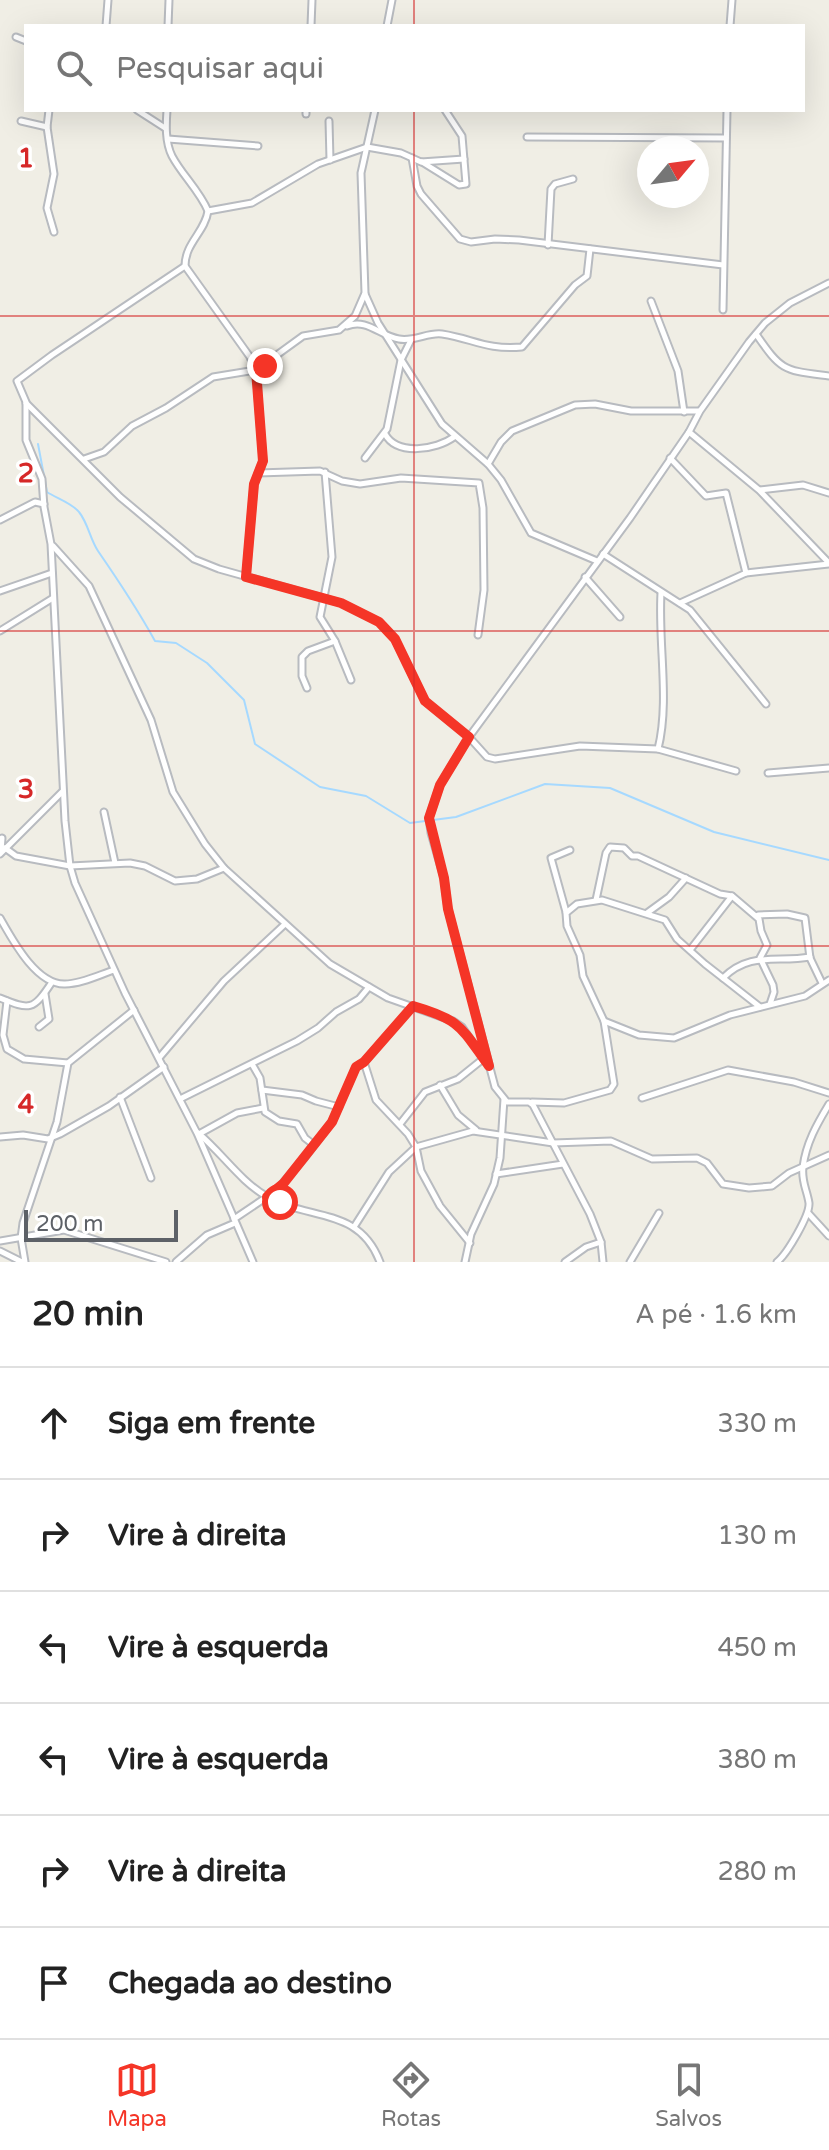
<!DOCTYPE html>
<html lang="pt">
<head>
<meta charset="utf-8">
<style>
	body { margin:0; font-family:"Varela Round",sans-serif; background:#f2f2f2; color:#222 }
	.compass { position:absolute; left:637px; top:136px; width:72px; height:72px; border-radius:50%; background:#fff; box-shadow:0 8px 32px #0002; rotate:61deg }
	.scale { position:absolute; left:24px; bottom:20px; width:154px; box-sizing:border-box; padding-left:8px; border:4px solid #5d6167; border-top:0; font-size:22px; line-height:28px; white-space:nowrap; color:#5d6167; -webkit-text-stroke:6px #fff; paint-order:stroke }
	.stop { position:absolute; width:24px; height:24px; margin:-18px; border:6px solid #f53527; border-radius:50%; background:#fff }
	.stop.end { background:#f53527; border-color:#fff; box-shadow:0 2px 8px #0008 }
	.list { margin:0; padding:0; list-style:none }
	h2 { display:flex; justify-content:space-between; align-items:center; height:104px; margin:0; padding:0 32px; font-size:34px }
	h2 small { font-size:26px; font-weight:400; color:#767676 }
	.list li { display:grid; grid-template-columns:52px 1fr auto; gap:24px; align-items:center; box-sizing:border-box; height:112px; padding:0 32px; border-top:2px solid #e0e0e0 }
	.list b { display:block; font-size:30px; white-space:nowrap }
	.list em { font-size:26px; font-style:normal; color:#767676 }
	.icon { flex:none; width:44px; height:44px; fill:none; stroke:currentColor; stroke-width:2; stroke-linecap:round; stroke-linejoin:round }
	.map { position:relative; flex:none; width:829px; height:1262px; overflow:hidden }
	.search { position:absolute; background:#fff; box-shadow:0 8px 32px #0002; left:24px; right:24px; top:24px; height:88px; display:flex; align-items:center; gap:20px; box-sizing:border-box; padding:0 28px; border-radius:0px; color:#767676; font-size:30px }
	.sheet { height:776px; background:#fff }
	nav { display:flex; justify-content:space-around; align-items:center; box-sizing:border-box; height:112px; border-top:2px solid #e0e0e0; background:#fff; font-size:22px; color:#767676 }
	nav a { display:grid; justify-items:center; gap:4px }
	nav .on { color:#f53527 }
	.map>svg:first-child { display:block }
	.lines { fill:none; stroke-linecap:round; stroke-linejoin:round }
	.stream { stroke:#a6d9ff; stroke-width:2 }
	.street-casing { stroke:#b8bbc0; stroke-width:9 }
	.street { stroke:#fff; stroke-width:5 }
	.route { stroke:#f53527; stroke-width:10 }
	.grid { fill:none; stroke:#d62828; stroke-width:2; stroke-opacity:0.55 }
	.grid-label { font-size:26px; text-anchor:middle; font-weight:bold; fill:#d62828; stroke:#fff; stroke-width:7; stroke-linejoin:round; paint-order:stroke }
</style>
</head>
<body>
<div class="map">
<svg width="829" height="1262" viewBox="0 0 829 1262">
	<rect width="100%" height="100%" fill="#f0eee5"/>
	<g class="lines">
		<path class="stream" d="M38,444L47,492C56,498 72,503 79,512C88,523 90,539 98,551C118,580 138,610 155,641L176,643L207,663L244,700L255,744L320,787L366,796L410,823L456,817L545,784L610,788L714,832L829,860"/>
		<g class="street-casing">
			<g id="street">
				<polyline points="106,26 108,0"/>
				<polyline points="168,26 169,0"/>
				<polyline points="311,26 312,0"/>
				<polyline points="387,26 392,0"/>
				<polyline points="730,26 732,0"/>
				<polyline points="16,37 26,41"/>
				<polyline points="49,110 47,127 54,174 47,208 54,232"/>
				<polyline points="137,110 165,128"/>
				<path d="M167,110C166,124 165,142 172,156C182,175 199,190 208,211C205,232 185,243 185,266L250,357L256,370L263,461L254,484L246,577"/>
				<polyline points="306,114 306,110"/>
				<polyline points="21,121 47,127"/>
				<polyline points="329,121 330,160"/>
				<polyline points="527,137 726,138"/>
				<polyline points="168,139 258,146"/>
				<polyline points="412,158 417,186 421,194 460,239 471,242 495,239 519,240 723,265"/>
				<polyline points="422,162 459,185 466,184 462,136 445,110"/>
				<polyline points="208,211 252,203 318,164 367,147 401,153 421,162 464,159"/>
				<polyline points="548,245 551,189 555,184 573,179"/>
				<polyline points="185,266 52,355 17,381 26,402 26,440 42,479 44,507 51,544 65,821 70,866 75,883 125,993 197,1133 253,1262"/>
				<polyline points="365,294 378,323 442,424 488,464 501,480 531,533 597,561"/>
				<polyline points="651,301 678,371 684,412"/>
				<polyline points="723,310 727,110"/>
				<path d="M347,326C367,318 380,336 399,339C414,342 428,332 442,334C474,339 486,350 522,347L575,285L587,276L590,249"/>
				<path d="M756,334C782,372 784,370 829,376"/>
				<polyline points="26,403 120,497 194,559 219,569 341,603 379,622 395,639 425,701 469,737 487,757 495,759 580,746 658,749 736,771"/>
				<polyline points="689,432 759,490 829,563"/>
				<path d="M385,434C397,456 436,450 454,437"/>
				<polyline points="365,458 387,429 401,360 411,340"/>
				<polyline points="670,458 706,496 726,493 746,573"/>
				<polyline points="84,459 104,452 132,426 166,408 213,377 256,370 303,336 339,330 355,316 365,293 361,173 375,110"/>
				<polyline points="488,464 501,442 512,431 575,405 595,404 631,411 699,411"/>
				<polyline points="325,472 332,557 320,617 335,641 351,680"/>
				<polyline points="258,473 320,471 342,481 360,484 401,478 479,483 483,508 484,590 478,635"/>
				<polyline points="760,490 803,485 829,493"/>
				<polyline points="0,520 35,502 44,504"/>
				<polyline points="53,546 89,586 151,720 173,792 205,844 224,868 330,964 388,998 453,1021 462,1027 486,1062"/>
				<polyline points="603,554 690,610 766,704"/>
				<polyline points="585,577 620,617"/>
				<polyline points="0,591 52,573"/>
				<polyline points="680,603 746,573 829,564"/>
				<polyline points="0,631 53,598"/>
				<polyline points="307,688 302,676 302,657 308,651 335,641"/>
				<path d="M658,749C670,701 658,644 661,593"/>
				<polyline points="768,773 829,768"/>
				<polyline points="104,812 115,863"/>
				<polyline points="5,848 16,856 70,866 130,863 145,866 175,881 197,879 224,868"/>
				<polyline points="1,851 2,838"/>
				<polyline points="0,854 62,792"/>
				<polyline points="596,900 606,853 610,847 624,848 632,856 638,856 720,894 732,896 759,919 761,931 767,945 760,958 773,985 774,992 770,1004"/>
				<polyline points="566,912 551,858 570,850"/>
				<polyline points="647,913 669,897 686,878"/>
				<polyline points="758,915 787,914 805,918 810,958 822,983"/>
				<path d="M0,918C12,939 36,985 65,984C81,984 99,975 114,970"/>
				<polyline points="690,950 732,896"/>
				<path d="M723,978C750,951 777,963 810,957"/>
				<path d="M0,998C30,1010 33,1011 52,982"/>
				<polyline points="7,1001 3,1035 7,1049 24,1059 68,1063"/>
				<polyline points="604,1021 639,1035 674,1038 730,1015 805,996 829,980"/>
				<polyline points="39,1027 49,1019 45,994"/>
				<polyline points="159,1058 224,981 284,925"/>
				<polyline points="364,1062 376,1100 408,1134 416,1147 421,1171 440,1206 470,1243"/>
				<polyline points="252,1064 260,1078 265,1112 279,1121 297,1124 305,1138 314,1145"/>
				<polyline points="440,1085 458,1115 476,1130"/>
				<polyline points="262,1090 302,1095 316,1101 339,1107"/>
				<polyline points="120,1097 151,1178"/>
				<polyline points="642,1098 728,1070 794,1082 829,1093"/>
				<polyline points="180,1099 297,1041 318,1028 336,1012 359,999 369,987"/>
				<polyline points="532,1102 564,1103 610,1090 614,1084 604,1021 583,976 580,955 567,926 566,913 577,904 602,900 665,920 677,939 705,964 760,1007"/>
				<polyline points="400,1124 425,1092 458,1079 483,1059"/>
				<path d="M198,1133C222,1153 240,1181 266,1196C308,1221 359,1206 380,1262"/>
				<polyline points="199,1134 237,1113 263,1108"/>
				<polyline points="0,1137 23,1135 48,1139 60,1134 109,1106 164,1067"/>
				<polyline points="496,1174 563,1164"/>
				<polyline points="808,1213 829,1236"/>
				<polyline points="234,1219 277,1190 305,1157 332,1122 356,1067 364,1062 413,1006"/>
				<polyline points="354,1227 389,1172 416,1147 473,1131 553,1143 611,1141 652,1159 697,1158 707,1163 723,1184 749,1188 772,1186 789,1173 829,1155"/>
				<polyline points="0,1241 64,1230 166,1262"/>
				<polyline points="0,1251 22,1262"/>
				<polyline points="25,1262 21,1238 23,1223 57,1122 68,1063 134,1010"/>
				<polyline points="176,1262 207,1235 235,1223"/>
				<polyline points="465,1262 471,1234 494,1184 500,1158 504,1099"/>
				<polyline points="565,1262 586,1247 601,1242"/>
				<polyline points="603,1262 601,1242 590,1214 533,1105 529,1102 507,1102 495,1087 448,909 444,878 431,833 429,818 440,785 469,737 630,518 689,432 700,411 749,342 765,323 790,303 829,283"/>
				<polyline points="630,1262 659,1213"/>
				<path d="M777,1262C787,1254 810,1215 809,1203C807,1190 801,1181 803,1167C806,1143 817,1124 829,1104"/>
			</g>
		</g>
		<use href="#street" class="street"/>
	</g>
	<g class="lines">
		<path class="route" d="M265,366L256,370L263,461L254,484L246,577L341,603L379,622L395,639L425,701L469,737L440,785L429,818L444,878L448,909L489,1066C461,1028 462,1020 413,1006L364,1062L356,1067L332,1122L283,1184L267,1197L280,1202"/>
	</g>
	<path class="grid" d="M414,0V26M414,110V1262M0,316H829M0,631H829M0,946H829"/>
	<g class="grid-label">
		<text x="26" y="167">1</text>
		<text x="26" y="482">2</text>
		<text x="26" y="798">3</text>
		<text x="26" y="1113">4</text>
	</g>
</svg>
<svg class="compass" viewBox="-18 -18 36 36"><path d="M0-13l5 13h-10z" fill="#e53935"/><path d="M0 13l5-13h-10z" fill="#767676"/></svg>
<div class="scale">200 m</div>
<div class="stop" style="left:280px;top:1202px"></div>
<div class="stop end" style="left:265px;top:366px"></div>
<div class="search"><svg class="icon" aria-label="search" viewBox="0 0 24 24"><circle cx="10" cy="10" r="6"/><path d="M15 15l6 6"/></svg>Pesquisar aqui</div>
</div>
<section class="sheet">
<h2>20 min<small>A pé · 1.6 km</small></h2>
<ul class="list">
<li><svg class="icon" aria-label="ahead" viewBox="0 0 24 24"><path d="M12 20V5M6 11l6-6 6 6"/></svg><div><b>Siga em frente</b></div><em>330 m</em></li>
<li><svg class="icon" aria-label="right" viewBox="0 0 24 24"><path d="M7 20v-9h11M14 6l5 5-5 5"/></svg><div><b>Vire à direita</b></div><em>130 m</em></li>
<li><svg class="icon" aria-label="left" viewBox="0 0 24 24"><path d="M17 20v-9H6M10 6l-5 5 5 5"/></svg><div><b>Vire à esquerda</b></div><em>450 m</em></li>
<li><svg class="icon" aria-label="left" viewBox="0 0 24 24"><path d="M17 20v-9H6M10 6l-5 5 5 5"/></svg><div><b>Vire à esquerda</b></div><em>380 m</em></li>
<li><svg class="icon" aria-label="right" viewBox="0 0 24 24"><path d="M7 20v-9h11M14 6l5 5-5 5"/></svg><div><b>Vire à direita</b></div><em>280 m</em></li>
<li><svg class="icon" aria-label="arrive" viewBox="0 0 24 24"><path d="M6 21V4h12l-3 4 3 4H6"/></svg><div><b>Chegada ao destino</b></div></li>
</ul>
</section>
<nav>
<a class="on"><svg class="icon" aria-label="map" viewBox="0 0 24 24"><path d="M3 6l6-2 6 2 6-2v14l-6 2-6-2-6 2zM9 4v14M15 6v14"/></svg>Mapa</a>
<a><svg class="icon" aria-label="directions" viewBox="0 0 24 24"><path d="M12 3l9 9-9 9-9-9zM9 14v-3h6M13 9l2 2-2 2"/></svg>Rotas</a>
<a><svg class="icon" aria-label="saved" viewBox="0 0 24 24"><path d="M7 4h10v16l-5-4-5 4z"/></svg>Salvos</a>
</nav>
</body>
</html>
